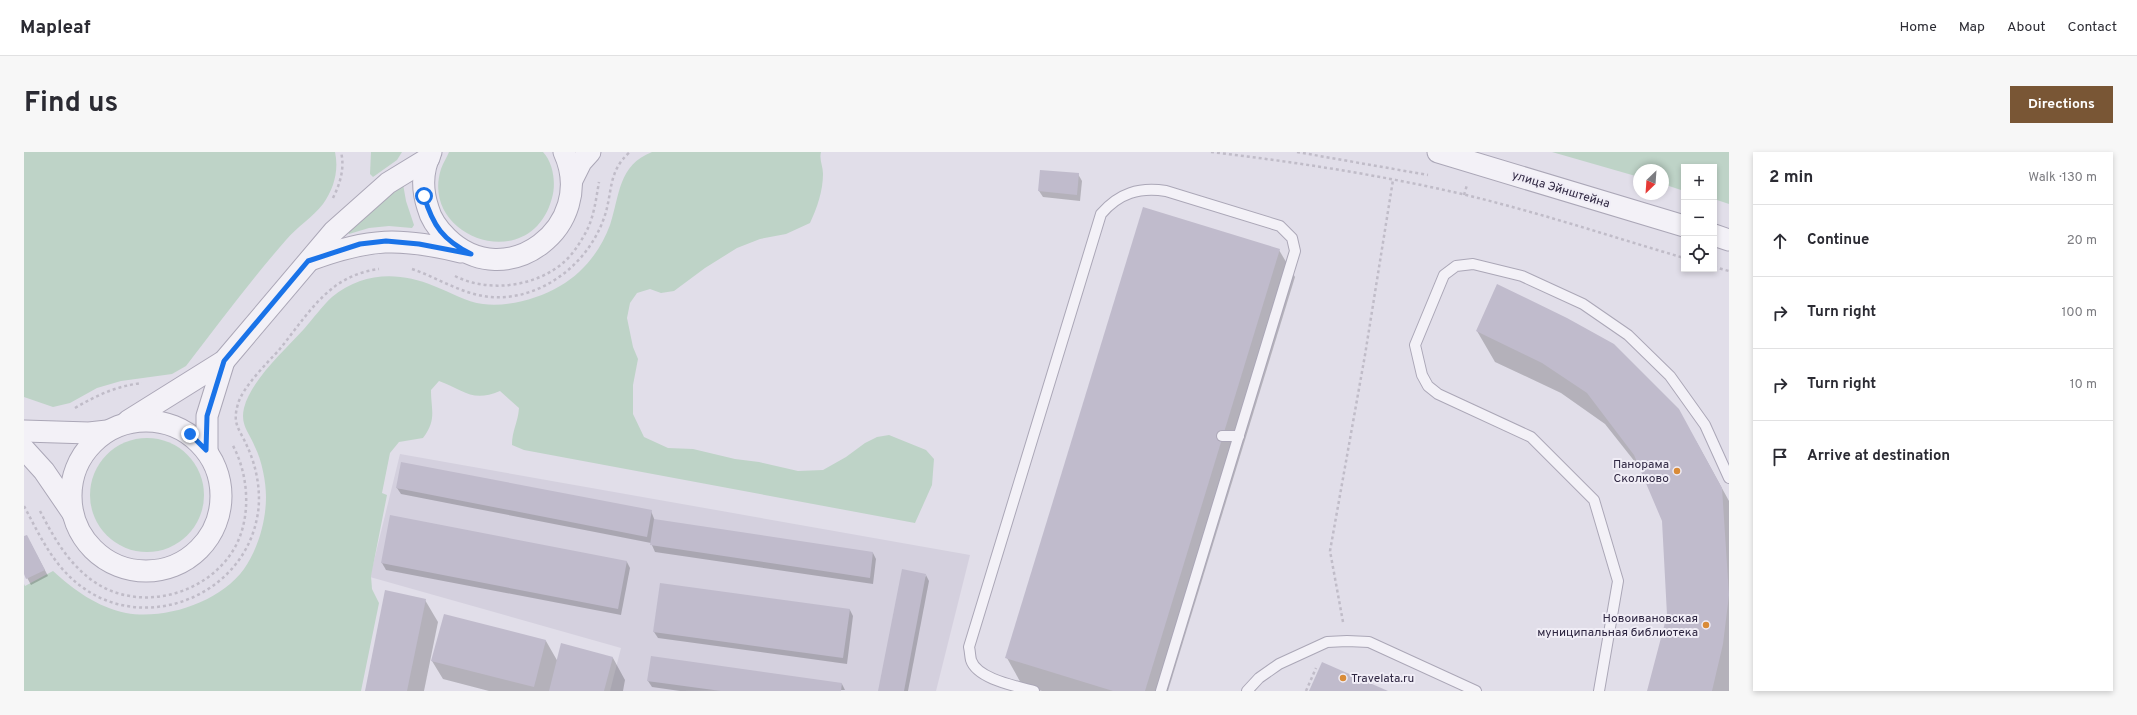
<!DOCTYPE html>
<html lang="en">
<head>
<meta charset="utf-8">
<style>
	body { margin:0; font-family:Overpass,sans-serif; background:#f7f7f7; color:#2b2b33 }
	.controls { position:absolute; right:12px; top:12px; display:grid; overflow:hidden; border-radius:0px; box-shadow:0 2px 6px #0003 }
	.controls button { width:36px; height:36px; display:grid; place-items:center; padding:0; border:0; border-bottom:1px solid #e1e1e2; background:#fff; color:#2b2b33; font:20px sans-serif }
	.compass { position:absolute; left:1609px; top:12px; width:36px; height:36px; border-radius:50%; background:#fff; box-shadow:0 2px 6px #0003; rotate:205deg }
	.stop { position:absolute; width:12px; height:12px; margin:-9px; border:3px solid #1a73e8; border-radius:50%; background:#fff }
	.stop.end { background:#1a73e8; border-color:#fff; box-shadow:0 1px 4px #0008 }
	.list { margin:0; padding:0; list-style:none }
	h2 { display:flex; justify-content:space-between; align-items:center; height:52px; margin:0; padding:0 16px; font-size:17px }
	h2 small { font-size:13px; font-weight:400; color:#7c7c81 }
	.list li { display:grid; grid-template-columns:26px 1fr auto; gap:12px; align-items:center; box-sizing:border-box; height:72px; padding:0 16px; border-top:1px solid #e1e1e2 }
	.list b { display:block; font-size:15px; white-space:nowrap }
	.list em { font-size:13px; font-style:normal; color:#7c7c81 }
	.icon { flex:none; width:22px; height:22px; fill:none; stroke:currentColor; stroke-width:2; stroke-linecap:round; stroke-linejoin:round }
	.map { position:relative; flex:none; width:1705px; height:539px; overflow:hidden; border-radius:0px }
	header { display:flex; align-items:center; gap:24px; box-sizing:border-box; height:56px; padding:0 20px; background:#fff; border-bottom:1px solid #e1e1e2 }
	header strong { font-size:19px }
	nav { display:flex; gap:22px; margin-inline-start:auto; font-size:14px }
	.intro { display:flex; align-items:center; justify-content:space-between; box-sizing:border-box; height:96px; padding:0 24px }
	h1 { margin:0; font-size:28px }
	.button { padding:10px 18px; border-radius:0px; background:#795635; color:#fff; font-size:14px; font-weight:700 }
	main { display:flex; gap:24px; padding:0 24px }
	aside { flex:1; background:#fff; border-radius:0px; box-shadow:0 2px 6px #0003 }
	.map>svg:first-child { display:block }
	.built { fill:#d4d0de }
	.green { fill:#bed3c7 }
	.shadow { fill:#0003 }
	.building { fill:#c0bbcc }
	.lines { fill:none; stroke-linecap:round; stroke-linejoin:round }
	.service-casing { stroke:#aba7b7; stroke-width:12 }
	.minor-casing { stroke:#aba7b7; stroke-width:23 }
	.path { stroke:#c0bcc8; stroke-width:2.5; stroke-dasharray:3 3; stroke-linecap:butt }
	.service { stroke:#f3f1f7; stroke-width:10 }
	.minor { stroke:#f3f1f7; stroke-width:21 }
	.route { stroke:#1a73e8; stroke-width:5 }
	.poi-dot { fill:#d98b38; stroke:#f0edf6; stroke-width:1.5 }
	.labels { text-anchor:middle; stroke-width:4; stroke-linejoin:round; paint-order:stroke }
	.street-label { font-size:12px; fill:#2e2641; stroke:#f0edf6 }
	.poi-label { font-size:12px; fill:#2e2641; stroke:#f0edf6; text-anchor:end }
</style>
</head>
<body>
<header>
<strong>Mapleaf</strong>
<nav><a>Home</a><a>Map</a><a>About</a><a>Contact</a></nav>
</header>
<div class="intro"><h1>Find us</h1><a class="button">Directions</a></div>
<main>
<div class="map">
<svg width="1705" height="539" viewBox="0 0 1705 539">
	<rect width="100%" height="100%" fill="#e1dee9"/>
	<polygon class="built" points="376,302 946,403 912,539 586,539 597,496 346,425"/>
	<g class="green">
		<path d="M0,0H311C315,18 310,37 299,52C289,65 273,75 262,88C227,128 195,171 162,214L148,222L97,229L73,236L46,251L29,255L0,245Z"/>
		<polygon points="347,0 378,0 373,8 349,25 346,22"/>
		<path d="M425,0H519C530,12 532,32 528,46C507,125 395,86 417,17C419,11 423,5 425,0Z"/>
		<path d="M628,0H797C795,8 799,14 799,22C799,39 793,56 786,71L762,82L736,87L713,96L681,116L650,139L637,141L626,137L613,141L606,151L603,166L609,195L614,207L609,233V262L620,285L644,296L669,297L711,307L735,310L774,319L799,318L822,305L841,291L853,285L865,283L902,298L910,307L908,333L891,371L500,298L488,293C488,278 494,271 495,256L476,239C448,251 440,238 415,229L407,238C407,259 413,267 399,286L375,290L366,301L358,341L363,343L347,424L348,437L355,451L337,539H0V432L1,434L29,419C50,438 73,455 102,461C142,468 196,450 220,417C234,397 242,369 242,345C242,330 238,309 231,295C225,280 216,273 220,256C227,228 261,198 280,177C289,167 298,154 308,145C338,120 375,119 410,134C426,140 442,150 459,152C484,155 514,147 536,134C559,121 577,98 586,73C596,43 594,13 628,0Z"/>
		<polygon points="1528,0 1705,0 1705,52 1690,47 1690,15 1660,15 1660,39 1639,32 1639,18 1615,18 1615,25"/>
		<polygon points="379,32 382,49 390,73 388,76 365,74 345,76 325,82 322,77"/>
		<circle cx="123" cy="343" r="57"/>
	</g>
	<g class="shadow">
		<polygon points="1054,22 1058,29 1056,49 1019,45 1015,39"/>
		<polygon points="1255,98 1271,125 1144,539 1018,539 998,533 983,506"/>
		<polygon points="1474,133 1672,289 1705,349 1705,539 1624,539 1644,463 1639,369 1619,320 1581,272 1537,241 1471,210 1453,179"/>
		<polygon points="373,336 627,359 631,369 849,401 852,407 849,432 631,400 627,391 377,342"/>
		<polygon points="0,385 6,390 24,424 7,433 0,420"/>
		<polygon points="603,410 606,416 597,463 362,418 358,411"/>
		<polygon points="902,423 905,429 884,539 855,539"/>
		<polygon points="401,448 414,470 400,539 342,539"/>
		<polygon points="826,458 829,464 823,512 634,486 630,480"/>
		<polygon points="522,489 534,510 589,506 601,528 599,539 465,539 419,527 408,509"/>
		<polygon points="624,529 818,532 821,538 656,539 628,535"/>
	</g>
	<g class="building">
		<polygon points="1016,18 1055,21 1053,43 1014,39"/>
		<polygon points="1119,55 1256,97 1121,539 1089,539 981,506"/>
		<polygon points="1473,132 1543,166 1590,192 1655,257 1698,336 1705,443 1699,492 1688,539 1623,539 1643,463 1638,369 1610,303 1563,241 1518,211 1452,179"/>
		<polygon points="377,310 628,358 623,385 372,336"/>
		<polygon points="366,363 603,409 594,457 357,411"/>
		<polygon points="630,367 849,400 846,426 626,393"/>
		<polygon points="3,383 21,418 2,427 0,422 0,384"/>
		<polygon points="878,417 902,422 880,539 854,539"/>
		<polygon points="636,431 826,457 819,506 629,480"/>
		<polygon points="361,438 402,447 383,539 341,539"/>
		<polygon points="420,462 522,488 510,535 407,509"/>
		<polygon points="537,491 589,505 580,539 525,539"/>
		<polygon points="627,504 818,531 817,539 697,539 623,529"/>
		<polygon points="1298,510 1364,539 1285,539"/>
	</g>
	<g class="lines">
		<g class="service-casing">
			<g id="service">
				<polyline points="1198,284 1215,284"/>
				<path d="M1010,539C992,534 953,527 947,508C946,504 946,499 945,495L1077,62C1095,41 1115,35 1142,39L1256,74L1268,86L1271,99L1137,539"/>
				<polyline points="1223,539 1235,526 1255,512 1303,490 1323,489 1345,490 1452,539"/>
				<polyline points="1575,539 1594,429 1570,348 1507,285 1414,242 1404,234 1398,223 1391,193 1420,123 1432,114 1449,112 1498,124 1559,152 1604,183 1646,224 1681,273 1705,326"/>
			</g>
		</g>
		<g class="minor-casing">
			<g id="minor">
				<path d="M407,0C398,18 398,38 404,56C407,68 415,78 423,86C482,144 574,74 540,0"/>
				<polyline points="1414,0 1660,74"/>
				<polyline points="548,28 557,10 566,0"/>
				<polyline points="1690,83 1705,88"/>
				<path d="M286,108C345,86 376,85 437,100"/>
				<circle cx="122" cy="344" r="75"/>
				<polyline points="104,269 200,209 310,79 364,31 405,6"/>
				<polyline points="0,279 65,281 83,279"/>
				<polyline points="0,297 20,319 48,360"/>
				<polyline points="183,297 183,264 200,209"/>
			</g>
		</g>
		<g class="path">
			<path d="M1187,0C1272,10 1356,23 1438,42C1513,60 1586,84 1660,106"/>
			<polyline points="1273,0 1404,23"/>
			<polyline points="1440,43 1443,33"/>
			<path d="M309,46C316,32 321,16 317,0"/>
			<polyline points="1690,115 1705,119"/>
			<path d="M388,117C409,124 428,136 450,142C505,157 562,118 580,66C589,41 583,20 606,0"/>
			<path d="M431,124C464,141 512,135 540,110C549,102 556,91 562,80C570,65 572,47 575,30"/>
			<path d="M51,256C73,243 93,234 118,231"/>
			<path d="M0,354C16,384 30,415 58,435C122,482 218,444 233,366C238,343 233,315 223,294C215,276 208,272 214,252C218,236 243,211 255,198C273,176 288,152 310,135C323,125 339,119 355,117"/>
			<path d="M16,359C30,386 44,411 69,429C114,461 182,444 210,397C228,366 225,322 208,292"/>
			<polyline points="1319,470 1306,399 1341,203 1369,28"/>
			<polyline points="1282,539 1292,516"/>
		</g>
		<use href="#service" class="service"/>
		<use href="#minor" class="minor"/>
	</g>
	<g class="lines">
		<path class="route" d="M166,282L182,298L183,264L200,209L284,109L336,92L362,89L395,92L447,102C419,88 409,74 400,44"/>
	</g>
	<g class="poi-dot">
		<circle cx="1653" cy="319" r="4"/>
		<circle cx="1682" cy="473" r="4"/>
		<circle cx="1319" cy="526" r="4"/>
	</g>
	<g class="labels">
		<g class="street-label">
			<text transform="translate(1537 37) rotate(17)" y="4">улица Эйнштейна</text>
		</g>
		<g class="poi-label">
			<text x="1645" y="316">Панорама<tspan x="1645" dy="14">Сколково</tspan></text>
			<text x="1674" y="470">Новоивановская<tspan x="1674" dy="14">муниципальная библиотека</tspan></text>
			<text x="1327" y="530" text-anchor="start">Travelata.ru</text>
		</g>
	</g>
</svg>
<div class="controls">
<button>+</button>
<button>−</button>
<button><svg class="icon" aria-label="locate" viewBox="0 0 24 24"><circle cx="12" cy="12" r="6"/><path d="M12 2v4M12 18v4M2 12h4M18 12h4"/></svg></button>
</div>
<svg class="compass" viewBox="-18 -18 36 36"><path d="M0-13l5 13h-10z" fill="#e53935"/><path d="M0 13l5-13h-10z" fill="#7c7c81"/></svg>
<div class="stop" style="left:400px;top:44px"></div>
<div class="stop end" style="left:166px;top:282px"></div>
</div>
<aside>
<h2>2 min<small>Walk · 130 m</small></h2>
<ul class="list">
<li><svg class="icon" aria-label="ahead" viewBox="0 0 24 24"><path d="M12 20V5M6 11l6-6 6 6"/></svg><div><b>Continue</b></div><em>20 m</em></li>
<li><svg class="icon" aria-label="right" viewBox="0 0 24 24"><path d="M7 20v-9h11M14 6l5 5-5 5"/></svg><div><b>Turn right</b></div><em>100 m</em></li>
<li><svg class="icon" aria-label="right" viewBox="0 0 24 24"><path d="M7 20v-9h11M14 6l5 5-5 5"/></svg><div><b>Turn right</b></div><em>10 m</em></li>
<li><svg class="icon" aria-label="arrive" viewBox="0 0 24 24"><path d="M6 21V4h12l-3 4 3 4H6"/></svg><div><b>Arrive at destination</b></div></li>
</ul>
</aside>
</main>
</body>
</html>
